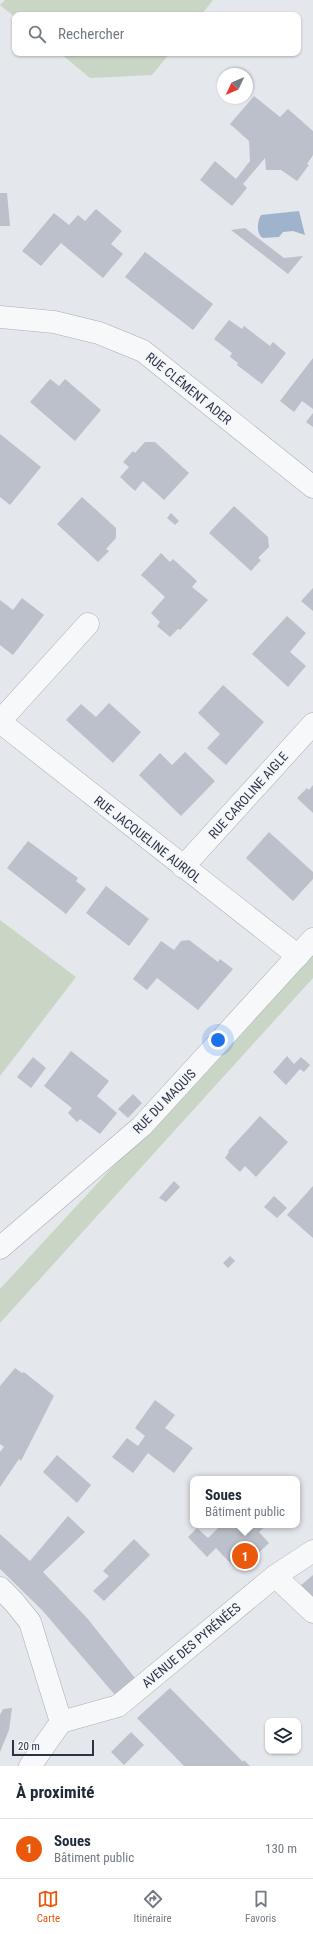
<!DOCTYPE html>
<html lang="fr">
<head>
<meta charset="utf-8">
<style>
	body { margin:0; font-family:"Roboto Condensed",sans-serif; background:#f2f2f3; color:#1f2937 }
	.controls { position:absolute; right:12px; bottom:12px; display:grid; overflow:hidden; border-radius:8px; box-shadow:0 1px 3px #0004 }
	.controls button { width:36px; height:36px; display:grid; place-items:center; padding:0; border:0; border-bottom:1px solid #e0e1e3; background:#fff; color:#1f2937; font:20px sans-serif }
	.compass { position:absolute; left:217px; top:68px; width:36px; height:36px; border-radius:50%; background:#fff; box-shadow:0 1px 3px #0004; rotate:226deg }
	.scale { position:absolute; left:12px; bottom:10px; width:82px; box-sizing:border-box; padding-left:4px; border:2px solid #2b3445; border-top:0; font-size:11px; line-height:14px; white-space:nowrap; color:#2b3445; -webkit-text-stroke:3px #f4f6f9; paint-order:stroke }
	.you { position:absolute; left:218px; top:1040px; width:14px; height:14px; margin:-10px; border:3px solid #fff; border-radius:50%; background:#1a73e8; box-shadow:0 0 0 6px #1a73e833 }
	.badge { display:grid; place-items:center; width:26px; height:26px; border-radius:50%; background:#ea580c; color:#fff; font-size:13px; font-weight:700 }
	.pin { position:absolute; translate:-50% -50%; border:2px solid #fff; box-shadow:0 1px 4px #0006 }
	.popup { position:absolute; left:190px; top:1476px; width:110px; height:52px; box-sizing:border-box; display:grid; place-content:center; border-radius:8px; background:#fff; filter:drop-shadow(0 1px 3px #0005); font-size:13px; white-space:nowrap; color:#747a83 }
	.popup b { font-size:15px; color:#1f2937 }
	.popup::after { content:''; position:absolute; left:50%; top:100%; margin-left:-8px; border:8px solid transparent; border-top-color:#fff }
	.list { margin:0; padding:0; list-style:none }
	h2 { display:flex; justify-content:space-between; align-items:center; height:52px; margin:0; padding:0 16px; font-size:17px }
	h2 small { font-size:13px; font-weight:400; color:#747a83 }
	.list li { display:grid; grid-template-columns:26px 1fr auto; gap:12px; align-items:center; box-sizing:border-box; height:60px; padding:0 16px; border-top:1px solid #e0e1e3 }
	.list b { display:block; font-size:15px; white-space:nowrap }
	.list p { margin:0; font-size:13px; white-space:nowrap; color:#747a83 }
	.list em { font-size:13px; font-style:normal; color:#747a83 }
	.icon { flex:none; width:22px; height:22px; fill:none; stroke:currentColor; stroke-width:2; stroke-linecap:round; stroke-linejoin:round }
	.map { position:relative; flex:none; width:313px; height:1766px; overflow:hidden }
	.search { position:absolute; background:#fff; box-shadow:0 1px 3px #0004; left:12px; right:12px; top:12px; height:44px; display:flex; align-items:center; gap:10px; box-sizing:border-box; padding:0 14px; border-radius:8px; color:#747a83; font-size:15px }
	.sheet { height:112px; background:#fff }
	nav { display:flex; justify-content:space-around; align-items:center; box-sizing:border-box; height:56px; border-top:1px solid #e0e1e3; background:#fff; font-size:11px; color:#747a83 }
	nav a { display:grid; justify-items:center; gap:2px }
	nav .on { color:#ea580c }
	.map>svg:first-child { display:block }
	.green { fill:#c9d6c5 }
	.water { fill:#9fb4cc }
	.building { fill:#bbc0ca }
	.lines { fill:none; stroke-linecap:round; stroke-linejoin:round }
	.minor-casing { stroke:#a9aeb7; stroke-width:23 }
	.minor { stroke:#f7f8fa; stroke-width:22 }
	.labels { text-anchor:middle; stroke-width:3; stroke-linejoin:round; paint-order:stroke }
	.street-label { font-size:13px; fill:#2b3445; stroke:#f4f6f9 }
</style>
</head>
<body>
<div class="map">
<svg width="313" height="1766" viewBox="0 0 313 1766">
	<rect width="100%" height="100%" fill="#e4e7ec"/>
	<g class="green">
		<polygon points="5,0 213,0 201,15 15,15 15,17 0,5"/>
		<polygon points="60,53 170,53 152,75 90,78"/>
		<polygon points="0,920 76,977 0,1076"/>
		<polygon points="313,952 313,978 0,1323 0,1289 118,1161 158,1125"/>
	</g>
	<path class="water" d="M299,211L305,235L293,231L283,232L279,237L263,238C256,234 257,222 261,215Z"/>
	<g class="building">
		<polygon points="254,96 280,117 288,109 313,131 313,155 307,164 309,165 297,181 281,170 266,170 265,158 243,184 247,188 232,206 200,180 215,161 236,179 250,161 249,141 230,124"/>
		<polygon points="0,193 7,193 10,226 0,226"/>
		<polygon points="96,209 122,231 111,244 123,254 103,278 61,243 41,266 22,251 54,213 69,225 78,215 85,221"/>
		<polygon points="245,228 284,258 303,256 288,274 231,230"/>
		<polygon points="145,252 213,304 193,330 125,277"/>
		<polygon points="229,320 242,329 244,326 270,346 273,342 286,353 262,384 237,365 238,363 230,357 232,353 214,339"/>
		<polygon points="313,358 313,409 302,401 294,412 280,401"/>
		<polygon points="50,379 59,386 65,379 101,410 75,441 30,402"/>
		<polygon points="313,413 313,427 306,422"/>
		<polygon points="0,434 41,467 10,505 0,497"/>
		<polygon points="145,442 155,442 189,473 164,500 143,481 135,491 120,477 129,467 123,462 133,451 135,453"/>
		<polygon points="82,497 116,528 116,538 106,549 109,551 98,562 57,524"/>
		<polygon points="234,506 268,537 269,547 258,558 261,560 251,571 209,533"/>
		<polygon points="171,513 179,521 175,525 167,518"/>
		<polygon points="161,553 170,562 173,559 197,581 192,587 208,600 180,630 178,629 170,637 157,626 160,622 151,613 165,597 141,575"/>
		<polygon points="313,588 313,611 301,601"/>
		<polygon points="22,598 44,615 13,655 0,645 0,600 13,610"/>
		<polygon points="287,616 306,633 290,652 306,666 288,687 252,654"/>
		<polygon points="223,685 264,722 226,765 207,748 220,734 198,713"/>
		<polygon points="109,703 141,732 113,763 66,720 81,704 96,717"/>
		<polygon points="185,752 215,781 181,816 139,775 160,753 172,765"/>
		<polygon points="313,785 313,813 297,798 307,788 309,790"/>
		<polygon points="269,832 313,872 313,879 293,901 246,858"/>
		<polygon points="28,841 78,878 76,881 86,889 66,914 7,868"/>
		<polygon points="106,886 149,919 129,946 86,913"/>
		<polygon points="189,940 218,962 220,959 233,969 198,1010 157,978 147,990 133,979 161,941 174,950 181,941"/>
		<polygon points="71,1051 109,1081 97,1096 117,1113 100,1134 80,1119 77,1122 68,1113 72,1108 44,1086"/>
		<polygon points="287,1056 294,1064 301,1057 310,1065 304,1072 300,1069 286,1085 273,1072"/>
		<polygon points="33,1057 46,1068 31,1088 17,1077"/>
		<polygon points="133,1094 142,1103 128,1118 118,1109"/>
		<polygon points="260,1116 288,1142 256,1177 245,1166 240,1172 225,1158 229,1152 228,1151"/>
		<polygon points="174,1181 180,1187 166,1202 159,1198"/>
		<polygon points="313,1186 313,1238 287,1215"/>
		<polygon points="274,1196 287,1208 277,1218 264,1207"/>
		<polygon points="230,1256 235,1261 228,1268 223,1263"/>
		<polygon points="15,1368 22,1373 24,1372 54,1396 21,1461 19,1459 0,1487 0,1452 4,1447 0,1444 0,1386"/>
		<polygon points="155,1400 175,1415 165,1428 193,1448 174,1473 148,1453 133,1473 112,1457 127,1438 138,1446 145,1436 135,1428"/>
		<polygon points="57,1455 91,1485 77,1503 43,1472"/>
		<polygon points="68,1516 85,1532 43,1572 87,1618 135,1678 115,1695 42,1610 0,1569 0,1534 30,1561"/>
		<polygon points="221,1525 267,1525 259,1532 269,1543 250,1561 245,1556 234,1567 216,1548 207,1557 188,1537 197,1528 208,1538"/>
		<polygon points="134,1539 150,1555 104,1601 93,1591 109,1576 103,1571"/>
		<polygon points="313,1575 313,1600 300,1586"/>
		<polygon points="170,1688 243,1762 244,1760 250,1766 184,1766 137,1718"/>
		<polygon points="12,1708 9,1730 0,1752 0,1715 3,1709"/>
		<polygon points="131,1732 144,1745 124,1765 111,1752"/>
	</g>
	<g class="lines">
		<g class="minor-casing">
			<g id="minor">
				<polyline points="0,317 54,322 99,333 143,351 313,487"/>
				<polyline points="0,721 88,624"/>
				<polyline points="0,722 298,956"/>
				<polyline points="183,867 313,724"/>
				<polyline points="0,1248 142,1126 313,939"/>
				<polyline points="275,1576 313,1612"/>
				<polyline points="0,1588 14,1602 30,1622 61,1722"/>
				<polyline points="61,1722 118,1706 275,1576 313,1551"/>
				<polyline points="30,1766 61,1722"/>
			</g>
		</g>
		<use href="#minor" class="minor"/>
	</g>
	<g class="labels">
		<g class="street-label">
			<text transform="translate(189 388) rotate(39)" y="5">RUE CLÉMENT ADER</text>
			<text transform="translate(248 795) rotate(-48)" y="5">RUE CAROLINE AIGLE</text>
			<text transform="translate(148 839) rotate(38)" y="5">RUE JACQUELINE AURIOL</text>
			<text transform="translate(164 1101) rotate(-46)" y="5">RUE DU MAQUIS</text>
			<text transform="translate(191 1645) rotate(-40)" y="5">AVENUE DES PYRÉNÉES</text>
		</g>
	</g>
</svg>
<div class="controls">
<button><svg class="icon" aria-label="layers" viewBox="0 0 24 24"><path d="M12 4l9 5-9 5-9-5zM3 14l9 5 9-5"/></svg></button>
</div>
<svg class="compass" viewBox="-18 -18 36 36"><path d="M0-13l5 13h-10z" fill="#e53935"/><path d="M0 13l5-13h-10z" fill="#747a83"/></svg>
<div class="scale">20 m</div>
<div class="you"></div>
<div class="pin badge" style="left:245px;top:1556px">1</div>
<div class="popup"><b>Soues</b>Bâtiment public</div>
<div class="search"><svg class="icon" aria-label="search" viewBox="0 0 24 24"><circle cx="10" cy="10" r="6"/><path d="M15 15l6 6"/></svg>Rechercher</div>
</div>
<section class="sheet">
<h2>À proximité<small></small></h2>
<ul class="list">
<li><span class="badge">1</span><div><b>Soues</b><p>Bâtiment public</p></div><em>130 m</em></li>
</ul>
</section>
<nav>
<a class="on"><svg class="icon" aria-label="map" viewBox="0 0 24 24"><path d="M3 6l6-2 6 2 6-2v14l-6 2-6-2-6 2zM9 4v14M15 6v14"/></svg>Carte</a>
<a><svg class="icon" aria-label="directions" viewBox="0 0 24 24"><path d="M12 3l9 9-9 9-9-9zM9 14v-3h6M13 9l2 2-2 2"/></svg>Itinéraire</a>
<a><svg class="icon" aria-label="saved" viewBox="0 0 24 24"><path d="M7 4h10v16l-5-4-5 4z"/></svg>Favoris</a>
</nav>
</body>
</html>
